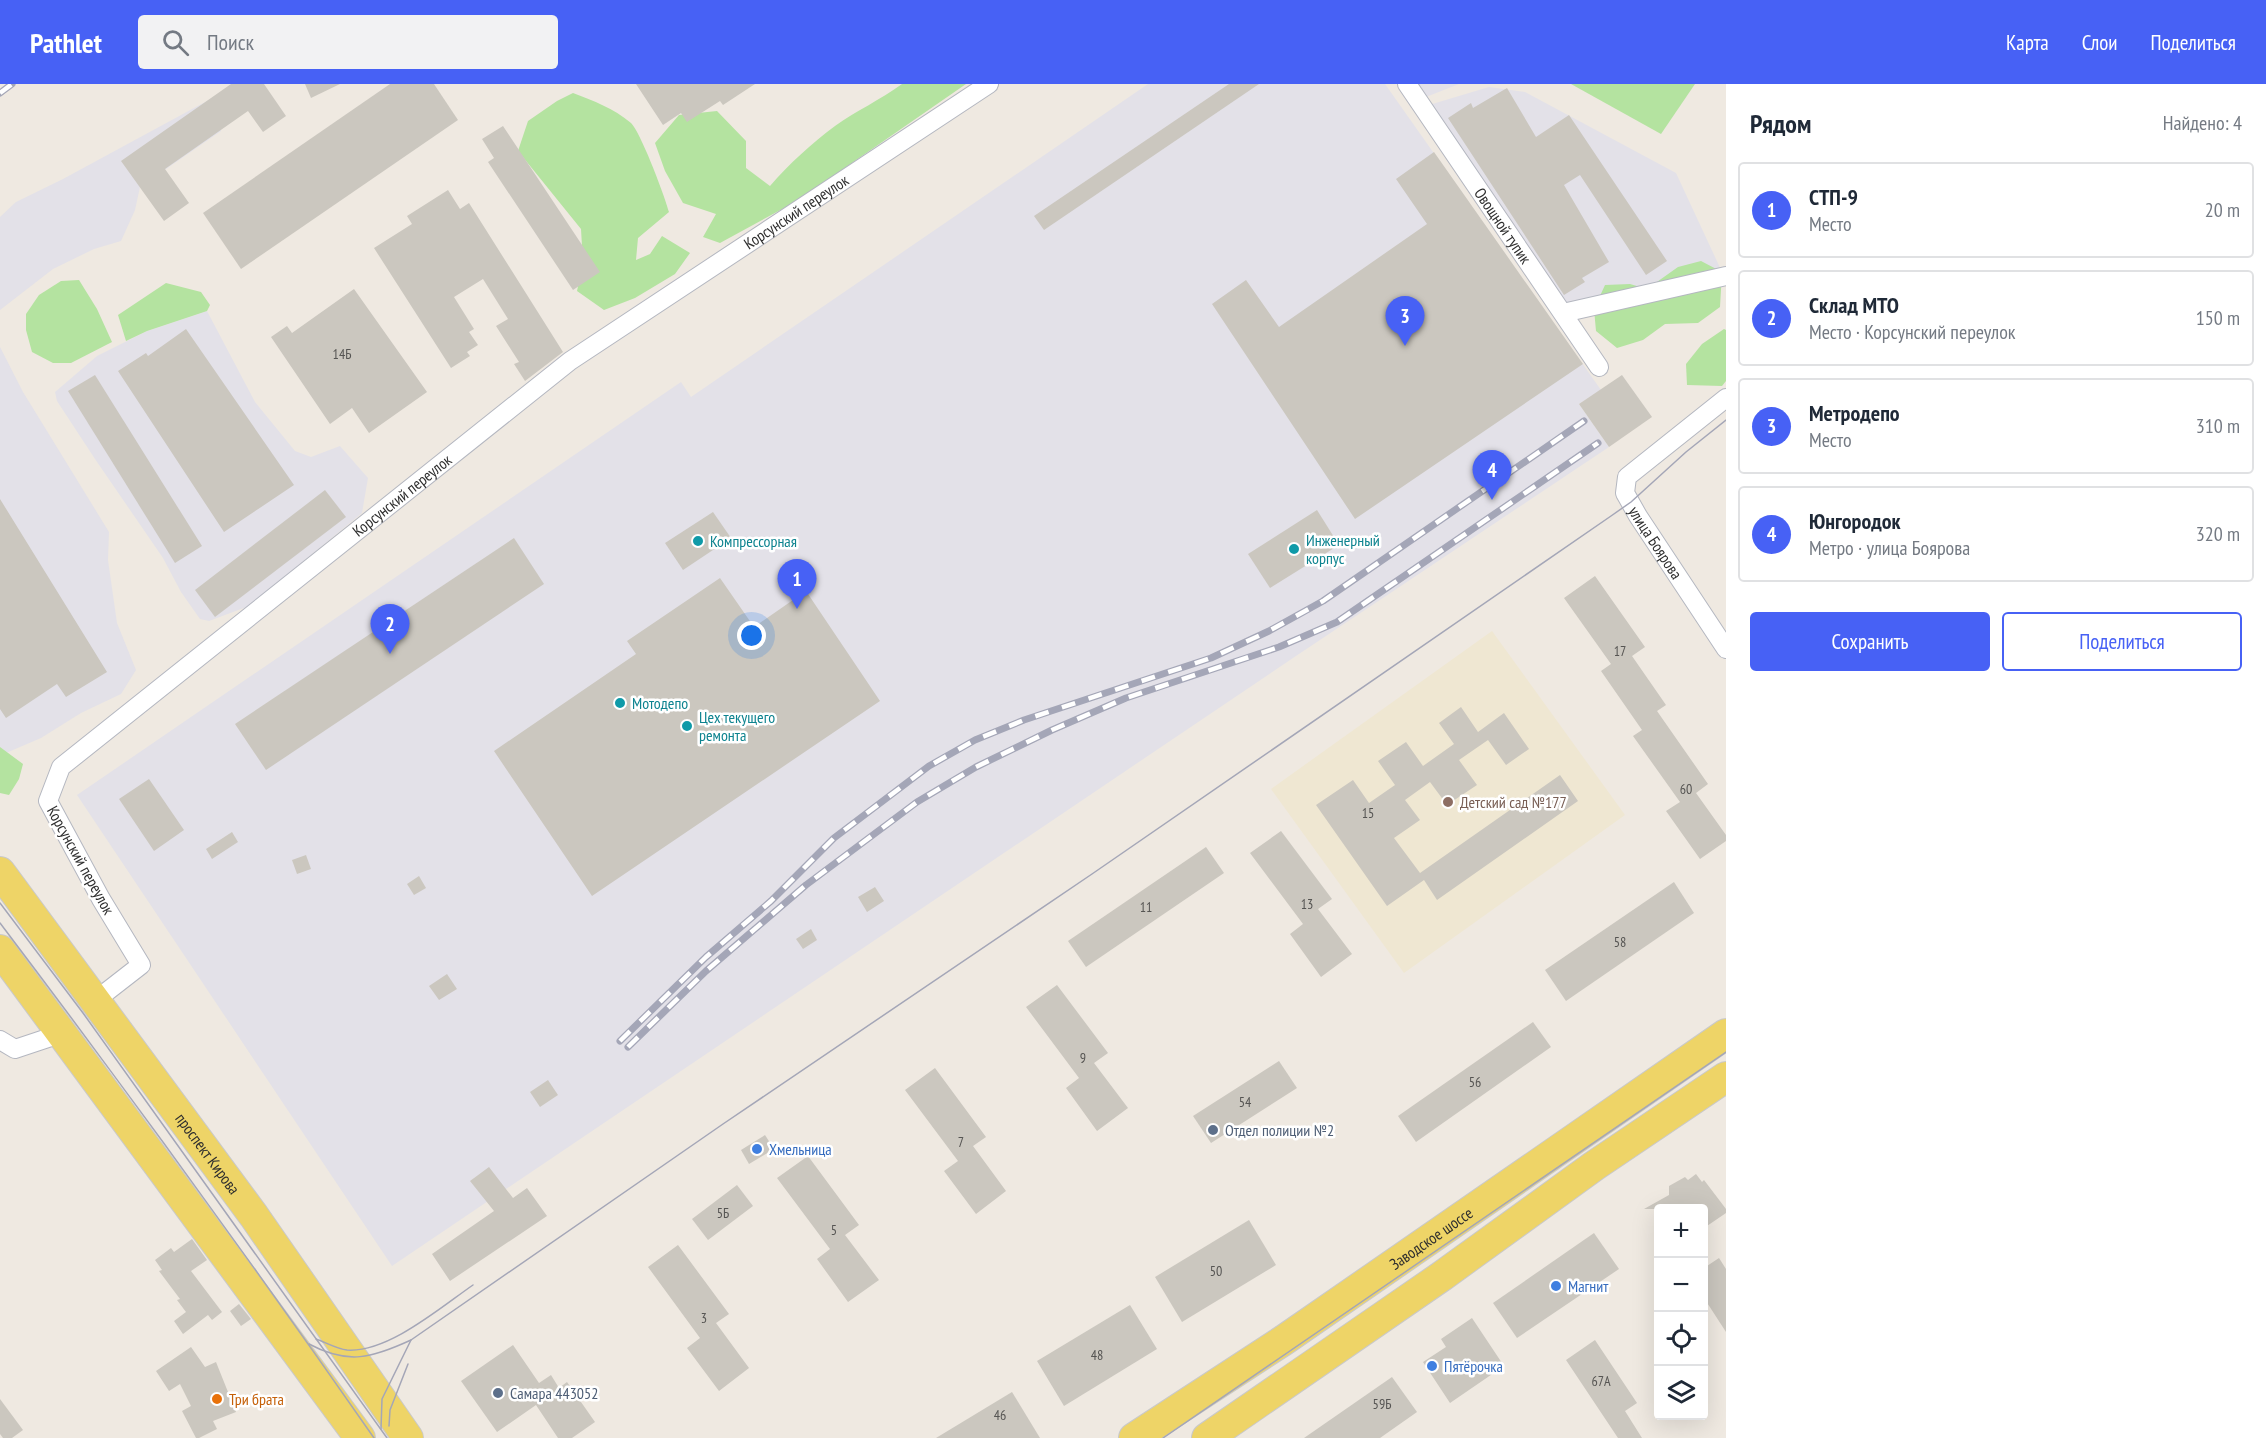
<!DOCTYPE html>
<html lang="ru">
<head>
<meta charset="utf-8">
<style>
	body { margin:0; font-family:"PT Sans Narrow",sans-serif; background:#f2f2f3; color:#1f2937 }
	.controls { position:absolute; right:18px; bottom:18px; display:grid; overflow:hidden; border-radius:6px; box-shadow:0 6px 24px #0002 }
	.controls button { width:54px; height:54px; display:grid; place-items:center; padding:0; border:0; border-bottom:2px solid #e0e1e3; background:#fff; color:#1f2937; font:30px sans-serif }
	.you { position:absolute; left:752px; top:552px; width:21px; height:21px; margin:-15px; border:4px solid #fff; border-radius:50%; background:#1a73e8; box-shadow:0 0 0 9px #1a73e833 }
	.badge { display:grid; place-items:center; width:39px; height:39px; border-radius:50%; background:#4761f5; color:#fff; font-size:20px; font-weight:700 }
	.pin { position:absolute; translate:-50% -50px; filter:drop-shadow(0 2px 3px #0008) }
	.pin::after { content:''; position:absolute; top:32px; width:21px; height:18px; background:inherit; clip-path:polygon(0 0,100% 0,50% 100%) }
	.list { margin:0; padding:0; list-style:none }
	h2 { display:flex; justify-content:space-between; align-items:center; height:78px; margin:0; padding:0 24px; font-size:26px }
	h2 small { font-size:20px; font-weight:400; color:#747a83 }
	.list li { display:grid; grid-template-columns:39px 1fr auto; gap:18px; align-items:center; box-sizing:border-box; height:96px; margin:0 12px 12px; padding:0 12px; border:2px solid #e0e1e3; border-radius:6px }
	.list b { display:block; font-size:22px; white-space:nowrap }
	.list p { margin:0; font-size:20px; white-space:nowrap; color:#747a83 }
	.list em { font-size:20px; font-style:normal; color:#747a83 }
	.actions { display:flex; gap:12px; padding:18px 24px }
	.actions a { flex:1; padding:14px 0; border:2px solid #4761f5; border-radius:6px; text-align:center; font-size:21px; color:#4761f5 }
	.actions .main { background:#4761f5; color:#fff }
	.icon { flex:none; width:33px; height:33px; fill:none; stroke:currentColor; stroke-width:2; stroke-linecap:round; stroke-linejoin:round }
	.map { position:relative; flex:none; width:1726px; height:1354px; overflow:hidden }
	header { display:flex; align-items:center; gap:36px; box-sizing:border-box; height:84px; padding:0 30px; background:#4761f5; color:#fff }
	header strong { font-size:28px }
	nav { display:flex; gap:33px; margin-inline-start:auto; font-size:21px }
	.search { width:420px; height:54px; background:#f2f2f3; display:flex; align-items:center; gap:15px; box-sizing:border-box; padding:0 21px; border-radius:6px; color:#747a83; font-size:22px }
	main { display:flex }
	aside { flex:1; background:#fff }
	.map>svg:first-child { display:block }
	.industrial { fill:#e3e1e8 }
	.education { fill:#efe7d2 }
	.green { fill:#b4e3a0 }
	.building { fill:#cbc7bf }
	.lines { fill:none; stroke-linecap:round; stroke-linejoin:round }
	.minor-casing { stroke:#b4b7c0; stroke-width:20 }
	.primary-casing { stroke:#c9c9c9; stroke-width:32 }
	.minor { stroke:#fff; stroke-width:18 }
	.primary { stroke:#eed467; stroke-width:30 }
	.tram { stroke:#a4a6b7; stroke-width:1.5 }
	.rail-casing { stroke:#a4a6b7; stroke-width:7 }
	.rail { stroke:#fff; stroke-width:4.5; stroke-dasharray:14; stroke-linecap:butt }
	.culture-dot { fill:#0f9aa8; stroke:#fff; stroke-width:2 }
	.education-dot { fill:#8d6e63; stroke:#fff; stroke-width:2 }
	.service-dot { fill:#5c6f8a; stroke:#fff; stroke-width:2 }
	.shop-dot { fill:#3f7fe0; stroke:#fff; stroke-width:2 }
	.food-dot { fill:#e8710a; stroke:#fff; stroke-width:2 }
	.labels { text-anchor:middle; stroke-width:5; stroke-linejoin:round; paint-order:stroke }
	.number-label { font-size:14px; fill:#555452 }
	.street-label { font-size:16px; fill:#2e2e2e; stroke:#fff }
	.culture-label { font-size:16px; fill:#0d838f; stroke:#fff; text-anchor:start }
	.education-label { font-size:16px; fill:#785e54; stroke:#fff; text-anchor:start }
	.service-label { font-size:16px; fill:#4e5e75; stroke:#fff; text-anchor:start }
	.shop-label { font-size:16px; fill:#366cbe; stroke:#fff; text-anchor:start }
	.food-label { font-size:16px; fill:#c56008; stroke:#fff; text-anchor:start }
</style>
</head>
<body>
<header>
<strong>Pathlet</strong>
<div class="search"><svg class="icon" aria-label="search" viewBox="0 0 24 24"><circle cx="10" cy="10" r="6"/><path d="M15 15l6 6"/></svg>Поиск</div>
<nav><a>Карта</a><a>Слои</a><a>Поделиться</a></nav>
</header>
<main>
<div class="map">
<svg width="1726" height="1354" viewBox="0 0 1726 1354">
	<rect width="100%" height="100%" fill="#efe9e1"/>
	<g class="industrial">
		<polygon points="1148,0 1385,0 1601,306 1579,320 1609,363 1293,574 392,1182 77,711 681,298 691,313"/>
		<polygon points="1416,0 1459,0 1426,13"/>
		<polygon points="1489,3 1525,8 1676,89 1722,188 1569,223 1429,21"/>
		<polygon points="218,11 221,47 140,103 135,126 121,157 94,165 53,185 0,226 0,133 16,118 63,95"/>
		<polygon points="207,227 255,318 295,367 311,373 340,362 368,394 362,429 249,522 209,537 200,535 181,508 163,474 95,375 57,317 55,308 97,272 147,247"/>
		<polygon points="0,263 23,308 109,448 108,476 117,539 136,586 121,610 81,629 41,654 6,669 0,663"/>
	</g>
	<polygon class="education" points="1492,547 1625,731 1404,889 1271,705"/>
	<g class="green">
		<path d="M902,0H966L797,117L720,159L703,153L716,130L683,119L665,87L655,59L679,31L717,27L746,57V84L770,102C789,80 812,59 835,42C856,27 880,16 902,0Z"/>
		<polygon points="1571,0 1695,0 1661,50"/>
		<path d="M573,9C594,17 613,24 631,39C640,47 665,112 669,128L638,154L636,176L650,170L662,152L690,169L675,190L635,214L604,226L577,207L583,179L581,145L518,67L528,37L557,17Z"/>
		<polygon points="1701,177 1722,188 1720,223 1698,239 1665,240 1643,256 1617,264 1596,247 1594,225 1605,201 1630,200 1647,205 1678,183"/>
		<polygon points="79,196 97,225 112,258 71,279 53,279 32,268 26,246 26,230 39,211 61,197"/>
		<polygon points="166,199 201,208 210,221 207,227 147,247 126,257 118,231"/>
		<polygon points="1724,245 1726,246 1726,297 1722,302 1687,301 1686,280 1702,260"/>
		<polygon points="0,663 23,680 19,695 9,711 0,709"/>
	</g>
	<g class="building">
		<polygon points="231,0 264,0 286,32 263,48 248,27 165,85 189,119 164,137 121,77"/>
		<polygon points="305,0 340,0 311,14"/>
		<polygon points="390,0 434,0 458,36 241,185 203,129"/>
		<polygon points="636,0 755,0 723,21 720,17 687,38 681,29 663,41"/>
		<polygon points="1229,0 1259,0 1044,146 1034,132"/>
		<polygon points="1507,4 1536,53 1569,31 1667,177 1646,191 1580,91 1564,101 1609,178 1582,194 1585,198 1564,211 1448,34 1471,19 1473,24"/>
		<polygon points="503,42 600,188 573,206 488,78 494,74 482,55"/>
		<polygon points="1434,68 1583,280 1355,435 1212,220 1246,196 1279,243 1427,140 1396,95"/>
		<polygon points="448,106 460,125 469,119 563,268 525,297 514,280 519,278 496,242 508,235 483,195 454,213 474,245 469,248 478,261 467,268 470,272 451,284 374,164 412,140 407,132"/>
		<polygon points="354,205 427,308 369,349 352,324 330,340 271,253 287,242 292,249"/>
		<polygon points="186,245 294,401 224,448 118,287 146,269 148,272"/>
		<polygon points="95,291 202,462 175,479 68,307"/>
		<polygon points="1622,291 1652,333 1609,363 1579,320"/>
		<polygon points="325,406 346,433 215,533 195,506"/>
		<polygon points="0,415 107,588 66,613 57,600 6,634 0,625"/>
		<polygon points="1317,426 1339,461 1270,504 1248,470"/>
		<polygon points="713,428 731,454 683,486 665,459"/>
		<polygon points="514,454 544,500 266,686 235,640"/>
		<polygon points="1595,492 1645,563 1632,572 1666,621 1657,627 1708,700 1696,709 1726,751 1726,757 1700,775 1666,727 1680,718 1633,652 1642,646 1601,587 1611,580 1564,514"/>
		<polygon points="720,494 754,543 806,507 880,617 592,812 494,667 636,570 627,557"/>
		<polygon points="1461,623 1478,648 1504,629 1529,665 1506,681 1488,656 1459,676 1477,701 1447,721 1430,698 1405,716 1420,736 1394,754 1420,789 1560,691 1578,717 1437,816 1424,796 1387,822 1316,721 1353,696 1369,719 1395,701 1378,677 1406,658 1423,682 1454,660 1439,639"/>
		<polygon points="149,695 184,746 154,767 119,715"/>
		<polygon points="1281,747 1332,815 1318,825 1352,870 1321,893 1290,850 1303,840 1250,769"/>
		<polygon points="232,748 238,758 212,775 206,765"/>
		<polygon points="1206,763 1224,789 1086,883 1068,857"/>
		<polygon points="306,771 311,785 297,790 292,776"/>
		<polygon points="419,792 426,804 414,811 407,800"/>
		<polygon points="1674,798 1694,829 1566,917 1545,886"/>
		<polygon points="875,803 884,817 867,828 858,813"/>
		<polygon points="811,845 817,856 803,865 796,855"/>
		<polygon points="447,890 457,905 439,916 429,902"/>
		<polygon points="1057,901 1108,969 1094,979 1128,1024 1097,1047 1066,1004 1079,994 1026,923"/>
		<polygon points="1533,938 1551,963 1416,1058 1398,1032"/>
		<polygon points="1279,977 1297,1004 1211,1059 1193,1032"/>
		<polygon points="935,984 986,1053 973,1062 1006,1107 976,1130 944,1087 958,1077 905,1006"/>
		<polygon points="548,996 558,1011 540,1023 530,1008"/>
		<polygon points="765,1051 774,1065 749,1080 741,1066"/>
		<polygon points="808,1072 859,1141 845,1151 879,1196 848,1218 817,1175 830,1165 777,1094"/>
		<polygon points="489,1083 513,1114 527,1104 547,1132 450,1197 432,1170 494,1127 470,1097"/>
		<polygon points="1696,1090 1702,1098 1704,1096 1726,1125 1726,1129 1704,1144 1704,1125 1644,1125 1669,1111 1669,1102 1685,1093 1688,1096"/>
		<polygon points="737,1101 753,1122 708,1156 692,1135"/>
		<polygon points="1249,1136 1276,1181 1182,1238 1155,1193"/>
		<polygon points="1594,1149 1619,1185 1517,1254 1493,1219"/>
		<polygon points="192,1155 207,1176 191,1187 222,1228 212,1236 208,1231 183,1250 174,1237 186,1228 177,1216 180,1215 159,1187 162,1186 155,1176 171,1164 174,1168"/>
		<polygon points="678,1161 729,1230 716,1239 749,1284 719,1307 687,1264 700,1254 648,1183"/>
		<polygon points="1719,1174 1726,1185 1726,1248 1704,1214 1704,1184"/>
		<polygon points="239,1220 251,1235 241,1242 230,1227"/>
		<polygon points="1130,1221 1157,1265 1064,1322 1037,1277"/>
		<polygon points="1472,1234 1504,1282 1450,1319 1423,1278 1446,1263 1441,1255"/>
		<polygon points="1595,1256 1637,1319 1625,1327 1642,1354 1618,1354 1566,1276"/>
		<polygon points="513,1261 539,1299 551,1291 559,1304 567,1298 595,1338 572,1354 558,1354 536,1321 497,1348 461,1297"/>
		<polygon points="191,1263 205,1283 216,1278 236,1328 213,1337 217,1345 199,1354 196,1354 182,1327 191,1322 180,1300 169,1307 156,1287"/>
		<polygon points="1392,1293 1417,1328 1380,1354 1304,1354"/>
		<polygon points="1012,1308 1040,1354 936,1354"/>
		<polygon points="0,1315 23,1346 12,1354 3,1354 0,1350"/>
	</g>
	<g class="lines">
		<g class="minor-casing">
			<g id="minor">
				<path id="s1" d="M1407,0L1599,283"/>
				<polyline points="1563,229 1726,192"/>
				<path id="s2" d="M1726,314L1627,393L1625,409L1638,432L1726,565"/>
				<path id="s3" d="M96,916L141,881L101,815L48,717L61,683L570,277L989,0"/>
				<polyline points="0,956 15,965 63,949"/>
			</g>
		</g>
		<g class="primary-casing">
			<g id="primary">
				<path id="s4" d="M0,788L254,1132L408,1354"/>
				<polyline points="0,866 360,1354"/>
				<path id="s5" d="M1134,1354L1284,1256L1726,950"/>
				<polyline points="1207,1354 1442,1192 1594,1082 1726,993"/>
			</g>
		</g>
		<use href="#minor" class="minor"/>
		<use href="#primary" class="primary"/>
		<g class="tram">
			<polyline points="0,819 83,929 387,1354"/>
			<path d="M0,839C128,1008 253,1180 374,1354"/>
			<path d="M316,1255C325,1258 337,1265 347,1266C388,1269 441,1223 473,1201"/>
			<path d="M309,1260C348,1281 372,1274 411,1256L723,1040L1092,790L1611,432L1631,418L1686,368L1726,336"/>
			<polyline points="389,1342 390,1326 408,1280"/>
			<polyline points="381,1345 382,1315 411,1256"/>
			<polyline points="1163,1354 1726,968"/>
		</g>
		<g class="rail-casing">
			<g id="rail">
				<polyline points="0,9 12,0"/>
				<polyline points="620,957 706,873 771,817 834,754 929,682 975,656 1024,636 1211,574 1269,547 1323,517 1584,337"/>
				<polyline points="628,963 706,887 806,801 917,718 976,683 1052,646 1126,614 1279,563 1337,538 1598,359"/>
			</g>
		</g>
		<use href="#rail" class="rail"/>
	</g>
	<g class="culture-dot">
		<circle cx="698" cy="457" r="6"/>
		<circle cx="1294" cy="465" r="6"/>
		<circle cx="620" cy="619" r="6"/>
		<circle cx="687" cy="642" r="6"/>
	</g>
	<circle class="education-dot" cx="1448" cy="718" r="6"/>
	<g class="service-dot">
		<circle cx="1213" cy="1046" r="6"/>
		<circle cx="498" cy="1309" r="6"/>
	</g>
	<g class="shop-dot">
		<circle cx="757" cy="1065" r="6"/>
		<circle cx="1556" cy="1202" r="6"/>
		<circle cx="1432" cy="1282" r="6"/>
	</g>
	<circle class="food-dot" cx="217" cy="1315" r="6"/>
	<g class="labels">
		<g class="number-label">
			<text x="342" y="275">14Б</text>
			<text x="1620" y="572">17</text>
			<text x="1686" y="710">60</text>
			<text x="1368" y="734">15</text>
			<text x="1307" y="825">13</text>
			<text x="1146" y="828">11</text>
			<text x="1620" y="863">58</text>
			<text x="1083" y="979">9</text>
			<text x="1475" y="1003">56</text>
			<text x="1245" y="1023">54</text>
			<text x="961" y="1063">7</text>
			<text x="723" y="1134">5Б</text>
			<text x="834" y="1151">5</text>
			<text x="1216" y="1192">50</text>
			<text x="704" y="1239">3</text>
			<text x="1097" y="1276">48</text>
			<text x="1601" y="1302">67А</text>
			<text x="1382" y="1325">59Б</text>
			<text x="1000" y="1336">46</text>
		</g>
		<g class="street-label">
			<text dy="6" stroke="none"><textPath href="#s3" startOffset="1204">Корсунский переулок</textPath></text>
			<text dy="6" stroke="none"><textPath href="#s1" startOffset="171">Овощной тупик</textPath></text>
			<text dy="6" stroke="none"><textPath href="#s3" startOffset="718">Корсунский переулок</textPath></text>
			<text dy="6" stroke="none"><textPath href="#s2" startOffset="201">улица Боярова</textPath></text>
			<text transform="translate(81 776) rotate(61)" y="6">Корсунский переулок</text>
			<text dy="6" stroke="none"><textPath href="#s4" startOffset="350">проспект Кирова</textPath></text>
			<text dy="6" stroke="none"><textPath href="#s5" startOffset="358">Заводское шоссе</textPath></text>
		</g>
		<g class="culture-label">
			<text x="1306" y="462">Инженерный<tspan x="1306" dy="18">корпус</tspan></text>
			<text x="710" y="463">Компрессорная</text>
			<text x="632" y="625">Мотодепо</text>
			<text x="699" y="639">Цех текущего<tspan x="699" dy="18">ремонта</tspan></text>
		</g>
		<g class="education-label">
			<text x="1460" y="724">Детский сад №177</text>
		</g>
		<g class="service-label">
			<text x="1225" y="1052">Отдел полиции №2</text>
			<text x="510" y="1315">Самара 443052</text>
		</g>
		<g class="shop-label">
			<text x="769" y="1071">Хмельница</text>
			<text x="1568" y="1208">Магнит</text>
			<text x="1444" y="1288">Пятёрочка</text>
		</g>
		<g class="food-label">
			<text x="229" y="1321">Три брата</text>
		</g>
	</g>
</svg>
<div class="controls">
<button>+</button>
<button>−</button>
<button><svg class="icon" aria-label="locate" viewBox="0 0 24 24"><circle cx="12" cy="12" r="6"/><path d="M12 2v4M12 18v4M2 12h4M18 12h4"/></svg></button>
<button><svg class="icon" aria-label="layers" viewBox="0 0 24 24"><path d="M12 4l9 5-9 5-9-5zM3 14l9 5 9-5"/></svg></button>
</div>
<div class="you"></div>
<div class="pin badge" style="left:797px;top:525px">1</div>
<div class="pin badge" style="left:390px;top:570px">2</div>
<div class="pin badge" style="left:1405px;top:262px">3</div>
<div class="pin badge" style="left:1492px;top:416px">4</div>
</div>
<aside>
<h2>Рядом<small>Найдено: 4</small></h2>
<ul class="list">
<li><span class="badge">1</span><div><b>СТП-9</b><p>Место</p></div><em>20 m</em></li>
<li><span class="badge">2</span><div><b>Склад МТО</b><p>Место · Корсунский переулок</p></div><em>150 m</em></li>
<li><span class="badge">3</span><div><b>Метродепо</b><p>Место</p></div><em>310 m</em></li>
<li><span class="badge">4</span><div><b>Юнгородок</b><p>Метро · улица Боярова</p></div><em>320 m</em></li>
</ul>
<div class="actions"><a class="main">Сохранить</a><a>Поделиться</a></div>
</aside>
</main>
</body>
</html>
